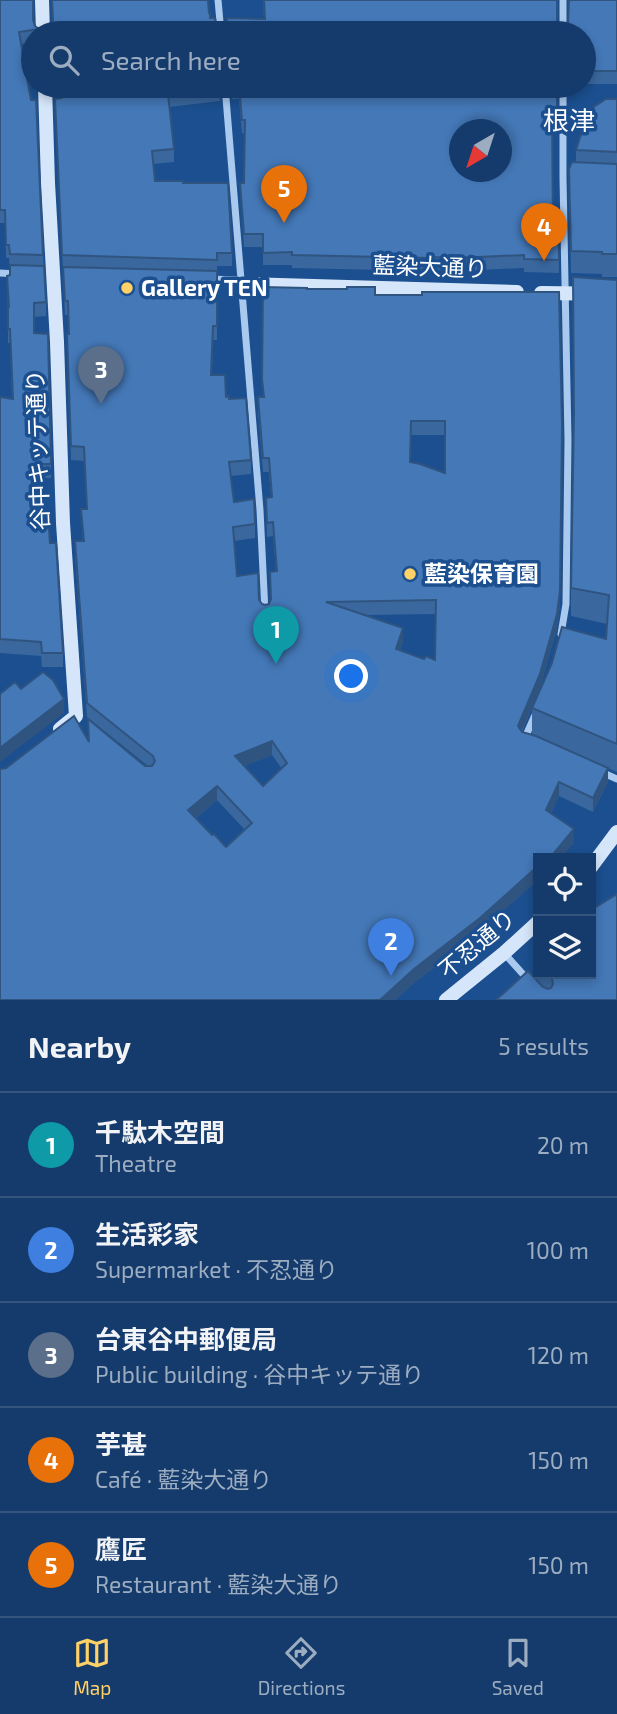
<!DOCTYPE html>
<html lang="en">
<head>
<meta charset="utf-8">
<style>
	body { margin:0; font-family:"Exo 2","Noto Sans JP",sans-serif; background:#214673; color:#f1f3f6 }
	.controls { position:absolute; right:21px; bottom:21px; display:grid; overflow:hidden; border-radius:0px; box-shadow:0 4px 10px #0003 }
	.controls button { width:63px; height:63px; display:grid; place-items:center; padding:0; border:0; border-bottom:2px solid #33557e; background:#143b6b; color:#f1f3f6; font:35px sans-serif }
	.compass { position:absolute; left:449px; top:119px; width:63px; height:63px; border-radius:50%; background:#143b6b; box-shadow:0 4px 10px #0003; rotate:219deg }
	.you { position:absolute; left:352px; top:677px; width:24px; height:24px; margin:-18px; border:5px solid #fff; border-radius:50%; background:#1a73e8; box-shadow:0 0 0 10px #1a73e833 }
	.badge { display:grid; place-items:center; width:46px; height:46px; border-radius:50%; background:#ffd166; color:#fff; font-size:23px; font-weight:700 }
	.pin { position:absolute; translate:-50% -58px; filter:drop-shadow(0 2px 4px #0008) }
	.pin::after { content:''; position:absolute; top:37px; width:24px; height:21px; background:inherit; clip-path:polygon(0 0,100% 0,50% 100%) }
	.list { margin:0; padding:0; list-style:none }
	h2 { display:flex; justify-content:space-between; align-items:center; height:91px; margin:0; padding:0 28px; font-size:30px }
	h2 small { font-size:23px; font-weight:400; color:#9dadc1 }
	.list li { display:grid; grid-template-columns:46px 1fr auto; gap:21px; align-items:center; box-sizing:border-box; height:105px; padding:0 28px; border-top:2px solid #33557e }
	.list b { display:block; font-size:26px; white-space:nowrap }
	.list p { margin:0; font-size:23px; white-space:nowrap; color:#9dadc1 }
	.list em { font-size:23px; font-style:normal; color:#9dadc1 }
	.icon { flex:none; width:38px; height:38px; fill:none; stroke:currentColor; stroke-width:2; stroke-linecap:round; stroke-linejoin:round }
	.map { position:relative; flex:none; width:617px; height:1000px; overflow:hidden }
	.search { position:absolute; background:#143b6b; box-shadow:0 4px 10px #0003; left:21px; right:21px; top:21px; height:77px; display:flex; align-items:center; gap:18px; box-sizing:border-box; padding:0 24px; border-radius:38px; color:#9dadc1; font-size:26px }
	.sheet { height:616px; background:#143b6b }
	nav { display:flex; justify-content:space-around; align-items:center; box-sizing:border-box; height:98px; border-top:2px solid #33557e; background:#143b6b; font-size:19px; color:#9dadc1 }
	nav a { display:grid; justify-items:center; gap:4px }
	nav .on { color:#ffd166 }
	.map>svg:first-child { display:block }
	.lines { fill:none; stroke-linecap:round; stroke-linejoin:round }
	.street { stroke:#a9c9ee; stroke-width:7 }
	.secondary { stroke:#d6e6fa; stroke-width:14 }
	.wall { fill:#3a679d; fill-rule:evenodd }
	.shaded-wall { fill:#305480 }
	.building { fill:#4478b7; stroke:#305480; stroke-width:2; fill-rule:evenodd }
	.poi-dot { fill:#ffd166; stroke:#1b4f8f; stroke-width:2.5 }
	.labels { text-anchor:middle; stroke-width:7; stroke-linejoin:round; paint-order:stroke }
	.street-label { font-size:23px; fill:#fff; stroke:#1b4f8f }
	.poi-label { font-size:23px; font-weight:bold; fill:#fff; stroke:#1b4f8f; text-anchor:start }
	.quarter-label { font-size:26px; fill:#fff; stroke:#1b4f8f }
</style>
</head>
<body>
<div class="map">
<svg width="617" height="1000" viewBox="0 0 617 1000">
	<rect width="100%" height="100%" fill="#1b4f8f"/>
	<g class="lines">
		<g class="street">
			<polyline points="218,0 221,33"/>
			<polyline points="563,0 563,33"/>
			<polyline points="225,86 260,510 265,612"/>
			<polyline points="0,273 17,274"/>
			<polyline points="207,279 242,280"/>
			<polyline points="561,634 566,604 568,440 563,178 563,86"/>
			<polyline points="524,740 535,715"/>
			<polyline points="599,771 617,779"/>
			<polyline points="504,953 530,982"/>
		</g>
		<g class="secondary">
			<polyline points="42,0 43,33"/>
			<polyline points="45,86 48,183 57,342 63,523 76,716 60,729"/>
			<polyline points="242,284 517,292"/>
			<polyline points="541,293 617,294"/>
			<polyline points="591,867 617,832"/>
			<polyline points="446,1000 504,953 538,922"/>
		</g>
	</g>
	<g class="wall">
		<polygon points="0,0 33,20 35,26 39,29 39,33 33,33 33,42 21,44 43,255 46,302 46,316 34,317 34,333 51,464 51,478 42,478 45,515 50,543 63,653 63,667 42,667 41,656 0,653 0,397 12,399 10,343 8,343 8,321 7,276 10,275 9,258 6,258 5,223 0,223"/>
		<polygon points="263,0 557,0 557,21 559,25 564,26 617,0 617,84 584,84 584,33 49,33 49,27 209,13 210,18 216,24 221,26 264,19"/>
		<path d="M220,86V101L169,107L174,149V162L153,164L155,181L183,183L232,253V266H217V340H213L212,375L226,397L229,399L251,460V474L231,476L234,502L255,524V538L234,541L237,576L262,604L265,605L269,604L270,600V572L276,571L273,536L267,537L266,498L271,497L269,472H263L258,411V397H263V287L307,289L375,295L560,604L557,628L540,688L522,732L532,735V708L606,639L607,624L571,616V588L617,280V772L608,768V782L593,812L559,796L551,813L574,843L480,932L414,983L395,1000L88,741L148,766L87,717L75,555V541H83L81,509H87L84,461L71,460L67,348L69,334L68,315H65L55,99ZM411,435H445V473L410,463ZM436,614L435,660L424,659L400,651L403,642L365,615ZM272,755L282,769L263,786L244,766ZM217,800L245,830L226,847L212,835L196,818Z"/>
		<polygon points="230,86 557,86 557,125 552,126 553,228 558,213 559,273 524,272 524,268 456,271 430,270 430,271 292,268 292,265 263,265 263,247 244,247 240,183 244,183 245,133 242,133 239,99 232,99"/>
		<polygon points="617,99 617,277 602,277 602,274 571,273 569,169 576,162 576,150"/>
		<polygon points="538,961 538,974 591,974 617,1000 496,1000 544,988 537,980 537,962"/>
	</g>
	<g class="shaded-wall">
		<polygon points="562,426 560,604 557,628 540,688 518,740 518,726"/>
		<polygon points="403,628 403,642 396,663 396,649"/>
		<polygon points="64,699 64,713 0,762 0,748"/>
		<polygon points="272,741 272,755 235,770 235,756"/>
		<polygon points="608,768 608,782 593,812 593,798"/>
		<polygon points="559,782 559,796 546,824 546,810"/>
		<polygon points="217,786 217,800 188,824 188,810"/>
		<polygon points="574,829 574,843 561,858 547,858"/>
		<polygon points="538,866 538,880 480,932 414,983 395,1000 380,1000 414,969"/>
	</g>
	<g class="building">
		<polygon points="0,0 33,0 33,20 35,26 39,29 19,32 31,100 36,100 43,255 10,254 9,245 6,245 5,210 0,210"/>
		<polygon points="52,0 208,0 209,13 210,13 210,18 215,18 216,24 221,26 224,25 227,22 227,18 265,19 264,0 557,0 557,21 559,25 564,26 568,24 569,0 617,0 617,71 584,71 584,33 59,33 59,26 49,27 53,20"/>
		<polygon points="61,86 220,86 220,88 168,94 174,149 152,151 155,181 183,181 183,183 228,183 232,253 217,253 217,260 62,255 55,99 62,98"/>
		<path d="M239,86H557V113H552L553,228L558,213L559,260L524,259V255L456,258L430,257V258L292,255V252L263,253V234H244L240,183H244L245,120H242ZM459,130H501V172H459Z"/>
		<polygon points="606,99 617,99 617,152 576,150 589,110"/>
		<polygon points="572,162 617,164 617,254 602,254 602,252 571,251 569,169"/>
		<polygon points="10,265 44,266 46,302 34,303 34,333 48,334 51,464 41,464 45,515 48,515 50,543 56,543 63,653 42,653 41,642 0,639 0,397 13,399 10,329 8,329 8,307 9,307 7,276 10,275"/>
		<path d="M63,267L217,271V326H213L211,375H225L226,397L229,396V399L246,398L251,460L229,462L234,502L254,499L255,524L233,527L237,576L258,573L259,600L262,604L265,605L269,604L271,599L270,572L277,571L273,522L267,523L266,498L272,497L269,458H263L258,397H264L262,379L263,287L307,288V289H347V287H375V295H422V292H559L562,426L560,590L557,614L540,674L518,726L522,732L536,736L608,768L593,798L559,782L546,810L574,829L554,853L547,858H538V866L480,918L414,969L380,1000H0V769L6,768L74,716L89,742L88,719L145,766H152L155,761L153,756L87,703L75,541H84L81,509H87L84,447L71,446L67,334H69L68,301H65ZM411,421H445V473L420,464L410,462ZM436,600L435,660L426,656L424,659L396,649L403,628L326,602ZM272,741L287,763L263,786L235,756ZM217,786L252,823L226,847L214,834L212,835L188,810Z"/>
		<polygon points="573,277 617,280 617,744 532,708 552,663 562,627 606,639 609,595 571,588 574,412"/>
		<polygon points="43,672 53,680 64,699 0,748 0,694 15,682 21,689"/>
		<polygon points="617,894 617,1000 496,1000 528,971 543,987 548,989 551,988 553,984 552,979 547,974 591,974 591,910"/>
	</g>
	<g class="poi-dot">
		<circle cx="127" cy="288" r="7"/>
		<circle cx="410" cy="574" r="7"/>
	</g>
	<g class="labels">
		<g class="street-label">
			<text transform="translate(430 267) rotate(2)" y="8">藍染大通り</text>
			<text transform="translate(38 450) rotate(-92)" y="8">谷中キッテ通り</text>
			<text transform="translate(477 944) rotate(-40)" y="8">不忍通り</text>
		</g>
		<g class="poi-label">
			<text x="141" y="296">Gallery TEN</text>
			<text x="424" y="582">藍染保育園</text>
		</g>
		<g class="quarter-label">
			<text x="569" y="130">根津</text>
		</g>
	</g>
</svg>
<div class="controls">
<button><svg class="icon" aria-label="locate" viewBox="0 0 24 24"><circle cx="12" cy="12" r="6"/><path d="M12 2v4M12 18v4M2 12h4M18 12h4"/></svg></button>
<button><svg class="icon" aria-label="layers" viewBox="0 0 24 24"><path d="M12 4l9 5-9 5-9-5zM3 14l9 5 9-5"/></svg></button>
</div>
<svg class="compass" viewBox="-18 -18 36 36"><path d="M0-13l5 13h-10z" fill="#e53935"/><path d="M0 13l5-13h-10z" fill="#9dadc1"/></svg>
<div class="you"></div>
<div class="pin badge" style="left:276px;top:664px;background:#0f9aa8">1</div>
<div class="pin badge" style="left:391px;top:976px;background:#3f7fe0">2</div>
<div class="pin badge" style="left:101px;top:404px;background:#5c6f8a">3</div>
<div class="pin badge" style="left:544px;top:261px;background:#e8710a">4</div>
<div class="pin badge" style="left:284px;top:223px;background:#e8710a">5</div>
<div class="search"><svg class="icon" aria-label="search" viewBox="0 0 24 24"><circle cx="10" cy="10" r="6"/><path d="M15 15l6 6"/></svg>Search here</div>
</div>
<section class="sheet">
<h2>Nearby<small>5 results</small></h2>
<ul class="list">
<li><span class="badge" style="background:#0f9aa8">1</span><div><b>千駄木空間</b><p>Theatre</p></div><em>20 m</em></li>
<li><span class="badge" style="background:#3f7fe0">2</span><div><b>生活彩家</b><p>Supermarket · 不忍通り</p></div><em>100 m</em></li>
<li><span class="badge" style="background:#5c6f8a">3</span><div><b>台東谷中郵便局</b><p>Public building · 谷中キッテ通り</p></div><em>120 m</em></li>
<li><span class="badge" style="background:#e8710a">4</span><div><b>芋甚</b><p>Café · 藍染大通り</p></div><em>150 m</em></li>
<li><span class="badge" style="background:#e8710a">5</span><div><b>鷹匠</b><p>Restaurant · 藍染大通り</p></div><em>150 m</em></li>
</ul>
</section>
<nav>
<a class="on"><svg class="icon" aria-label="map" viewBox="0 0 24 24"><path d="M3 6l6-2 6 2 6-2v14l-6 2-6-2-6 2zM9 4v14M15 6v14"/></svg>Map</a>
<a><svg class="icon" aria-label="directions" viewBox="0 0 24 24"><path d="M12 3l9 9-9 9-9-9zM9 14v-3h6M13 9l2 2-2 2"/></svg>Directions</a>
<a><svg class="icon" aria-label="saved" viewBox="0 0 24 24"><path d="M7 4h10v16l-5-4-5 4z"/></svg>Saved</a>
</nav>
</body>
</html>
